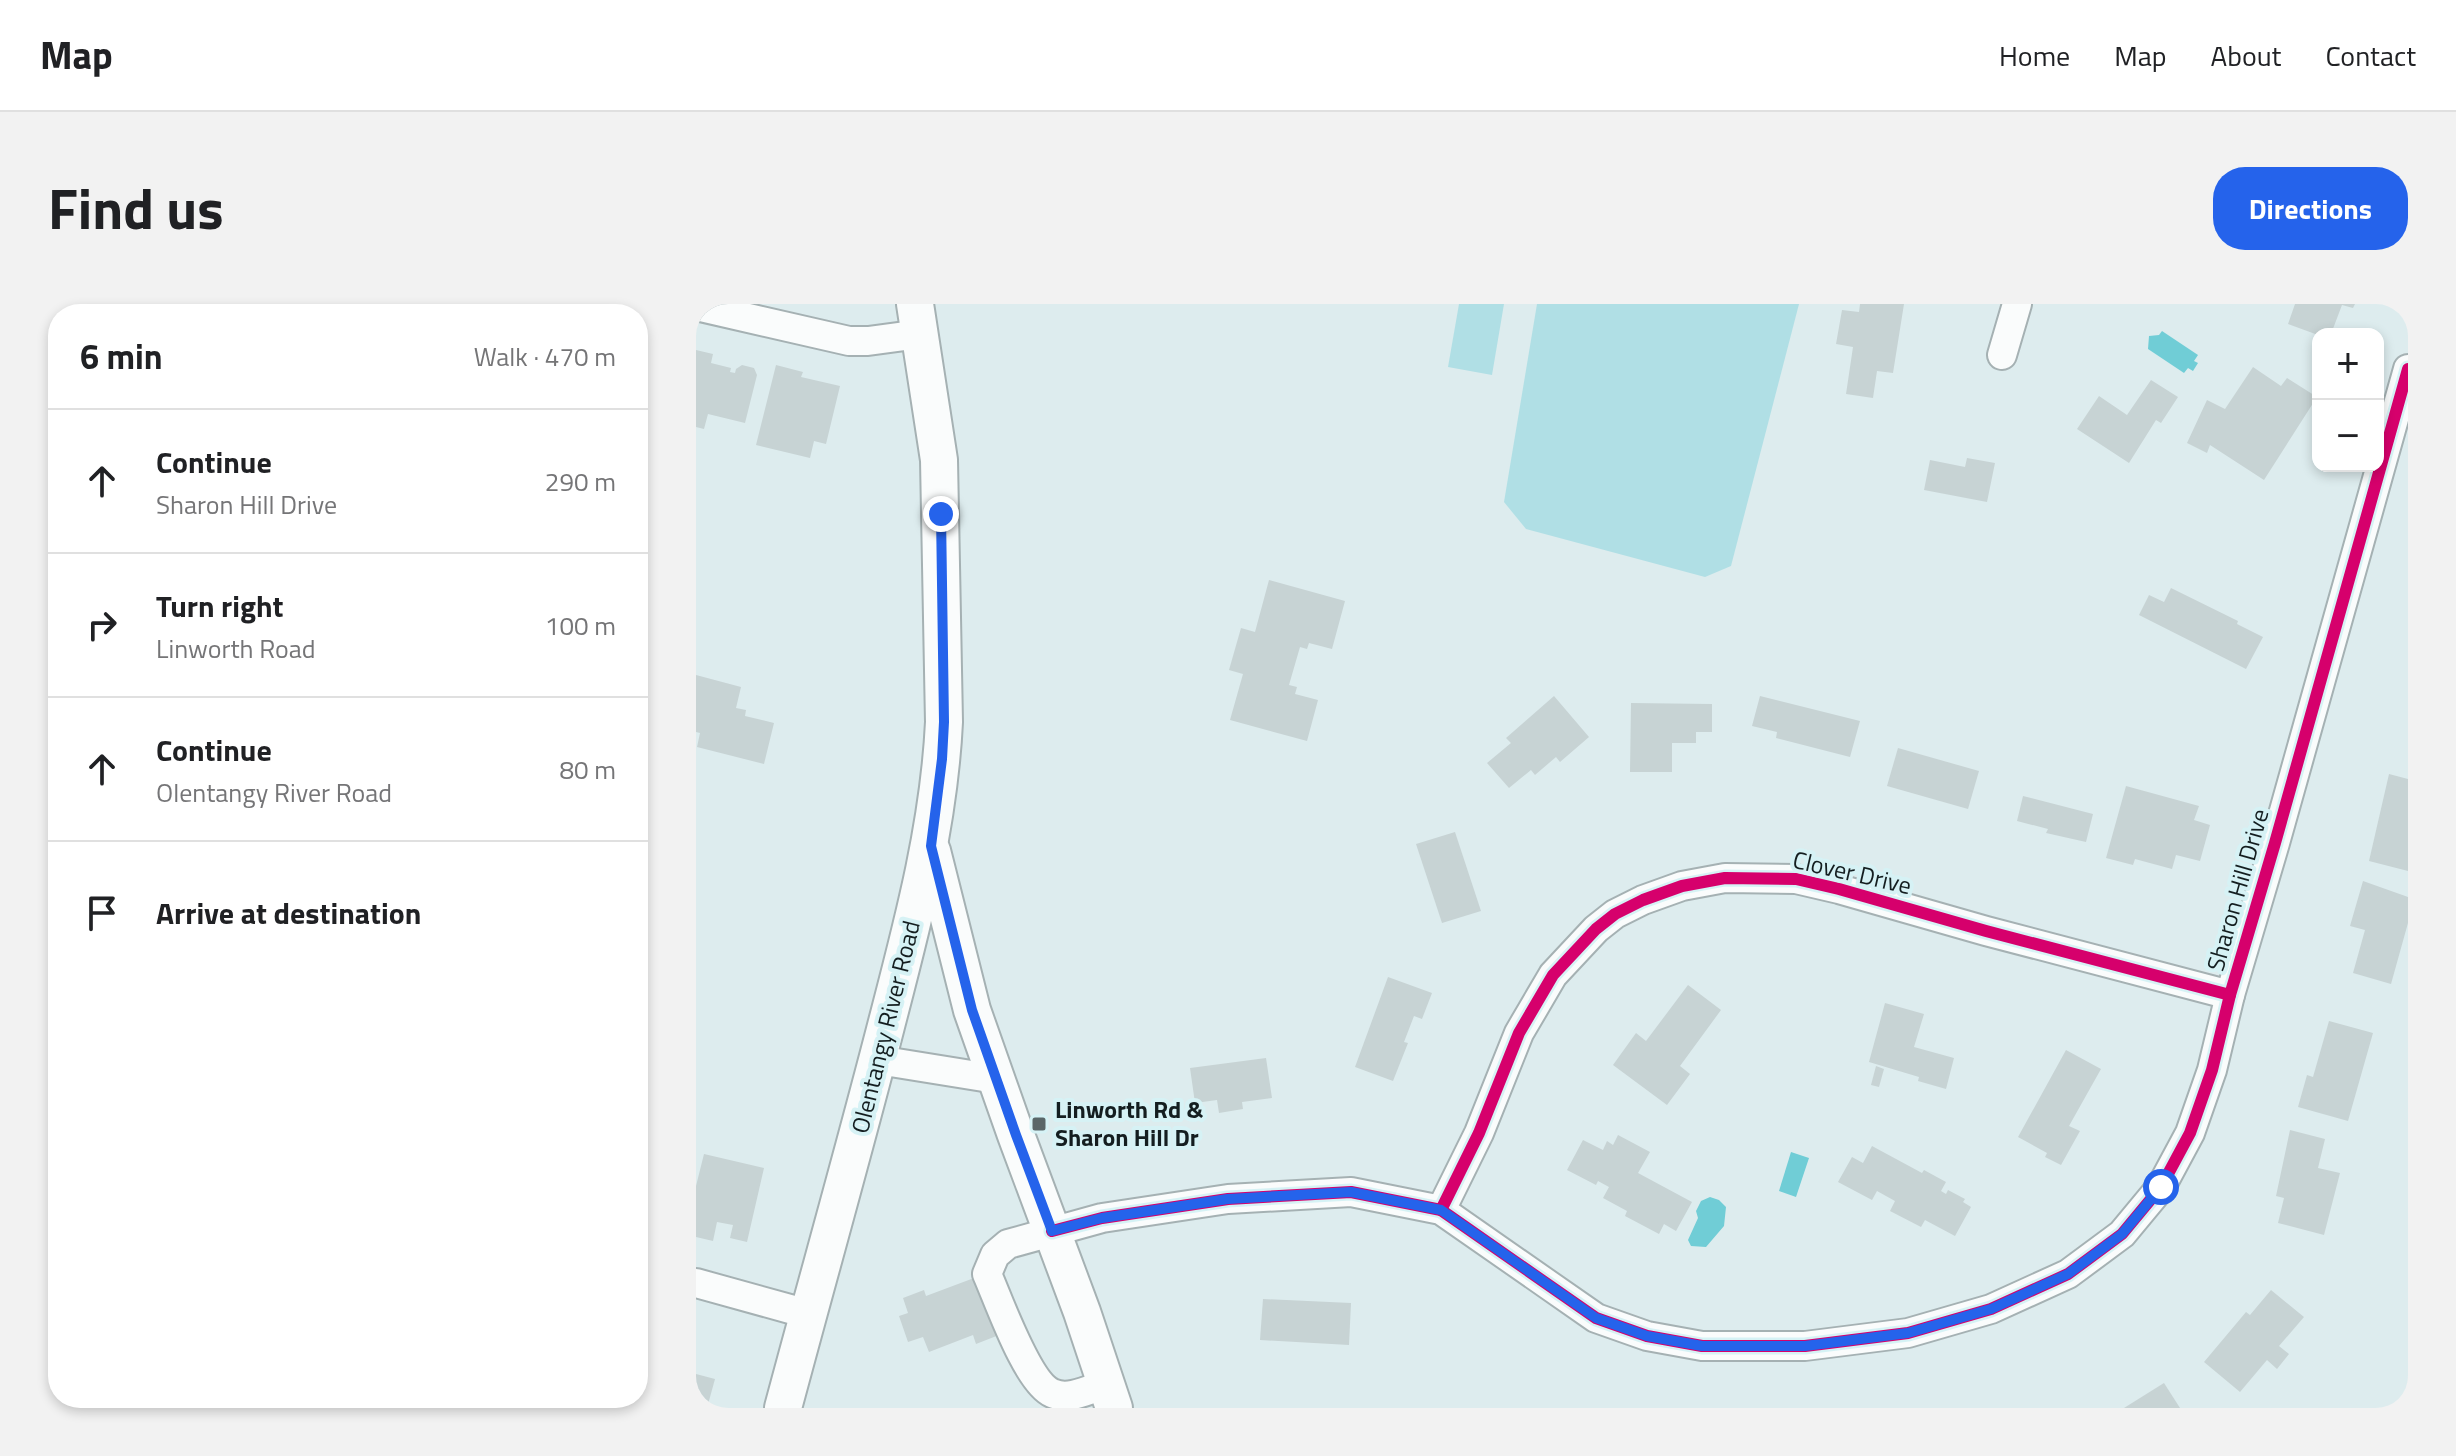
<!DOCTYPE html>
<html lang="en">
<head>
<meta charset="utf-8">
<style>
	body { margin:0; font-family:"Titillium Web",sans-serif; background:#f2f2f2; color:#202124 }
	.controls { position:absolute; right:24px; top:24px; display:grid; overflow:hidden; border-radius:16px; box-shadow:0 4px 12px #0003 }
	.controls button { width:72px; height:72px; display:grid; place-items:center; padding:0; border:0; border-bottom:2px solid #e0e0e0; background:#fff; color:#202124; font:40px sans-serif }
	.stop { position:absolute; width:24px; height:24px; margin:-18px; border:6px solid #2563eb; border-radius:50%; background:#fff }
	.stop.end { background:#2563eb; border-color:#fff; box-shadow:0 2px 8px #0008 }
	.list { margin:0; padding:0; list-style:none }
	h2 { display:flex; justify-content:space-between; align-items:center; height:104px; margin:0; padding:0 32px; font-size:34px }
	h2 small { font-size:26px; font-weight:400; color:#757577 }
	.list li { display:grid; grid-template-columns:52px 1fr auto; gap:24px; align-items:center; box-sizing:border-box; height:144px; padding:0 32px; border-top:2px solid #e0e0e0 }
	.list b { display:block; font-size:30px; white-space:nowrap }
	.list p { margin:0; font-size:26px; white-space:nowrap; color:#757577 }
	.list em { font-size:26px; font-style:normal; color:#757577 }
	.icon { flex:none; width:44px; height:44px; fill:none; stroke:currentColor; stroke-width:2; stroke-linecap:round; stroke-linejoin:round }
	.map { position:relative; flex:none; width:1712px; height:1104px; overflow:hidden; border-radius:32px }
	header { display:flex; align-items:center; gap:48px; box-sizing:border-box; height:112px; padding:0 40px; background:#fff; border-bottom:2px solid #e0e0e0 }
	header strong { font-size:38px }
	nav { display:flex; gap:44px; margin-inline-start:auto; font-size:28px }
	.intro { display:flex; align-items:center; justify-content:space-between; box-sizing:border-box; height:192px; padding:0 48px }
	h1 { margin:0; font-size:56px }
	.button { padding:20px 36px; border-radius:32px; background:#2563eb; color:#fff; font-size:28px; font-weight:700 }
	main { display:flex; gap:48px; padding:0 48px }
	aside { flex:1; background:#fff; border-radius:32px; box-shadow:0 4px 12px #0003 }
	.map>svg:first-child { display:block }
	.green { fill:#b0dfe5 }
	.water { fill:#70cdd6 }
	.building { fill:#c7d3d4 }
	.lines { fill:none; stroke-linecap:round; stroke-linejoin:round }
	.minor-casing { stroke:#a5b1b3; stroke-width:32 }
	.major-casing { stroke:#a5b1b3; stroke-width:40 }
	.minor { stroke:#fafcfc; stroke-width:28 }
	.major { stroke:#fafcfc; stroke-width:36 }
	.cycleway-casing { stroke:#d6f2f5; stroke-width:17 }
	.cycleway { stroke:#d6006c; stroke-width:12 }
	.route { stroke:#2563eb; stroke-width:10 }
	.poi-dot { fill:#5a6668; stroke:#d6f2f5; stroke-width:3 }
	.labels { text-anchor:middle; stroke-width:8; stroke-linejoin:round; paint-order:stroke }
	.street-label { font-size:24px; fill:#141e20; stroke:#d6f2f5 }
	.poi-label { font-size:24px; font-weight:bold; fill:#141e20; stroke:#d6f2f5; text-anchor:start }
</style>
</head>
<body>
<header>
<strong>Map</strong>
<nav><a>Home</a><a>Map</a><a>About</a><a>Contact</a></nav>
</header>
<div class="intro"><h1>Find us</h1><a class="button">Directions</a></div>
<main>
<aside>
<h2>6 min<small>Walk · 470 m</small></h2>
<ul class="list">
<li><svg class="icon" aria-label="ahead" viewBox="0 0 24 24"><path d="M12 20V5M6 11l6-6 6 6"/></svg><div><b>Continue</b><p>Sharon Hill Drive</p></div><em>290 m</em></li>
<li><svg class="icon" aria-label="right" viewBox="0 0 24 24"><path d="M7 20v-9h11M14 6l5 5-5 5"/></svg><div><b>Turn right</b><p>Linworth Road</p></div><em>100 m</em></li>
<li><svg class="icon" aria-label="ahead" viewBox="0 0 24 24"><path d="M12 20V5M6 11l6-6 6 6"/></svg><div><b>Continue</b><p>Olentangy River Road</p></div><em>80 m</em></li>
<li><svg class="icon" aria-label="arrive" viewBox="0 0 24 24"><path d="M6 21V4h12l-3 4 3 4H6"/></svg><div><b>Arrive at destination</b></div></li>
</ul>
</aside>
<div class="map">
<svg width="1712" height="1104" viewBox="0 0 1712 1104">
	<rect width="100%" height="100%" fill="#ddecee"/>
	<g class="green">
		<polygon points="763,0 808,0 796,71 752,63"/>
		<polygon points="841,0 1103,0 1035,262 1009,273 830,225 808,198"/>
	</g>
	<g class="water">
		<polygon points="1466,27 1502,51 1498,57 1502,59 1497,67 1492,64 1488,69 1452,45 1453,32 1463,31"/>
		<polygon points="1095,848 1113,854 1100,893 1083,887"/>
		<polygon points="1014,893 1023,896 1030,903 1028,922 1010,943 995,942 992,936 1002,914 1000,907 1005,897"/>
	</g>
	<g class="building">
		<polygon points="1164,0 1208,0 1197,69 1181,67 1177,94 1150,90 1157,43 1140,40 1146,6 1163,8"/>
		<polygon points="1599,0 1659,0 1657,4 1646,1 1635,30 1622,31 1592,20"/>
		<polygon points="0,46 17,50 15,59 35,64 34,68 39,69 40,65 46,61 58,64 61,71 49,119 12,110 8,125 0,123"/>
		<polygon points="80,61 107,68 105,73 144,82 130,140 118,137 114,154 60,141"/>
		<polygon points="1557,63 1585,82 1591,74 1621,93 1568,176 1514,141 1511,149 1491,139 1511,96 1529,105"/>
		<polygon points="1455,76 1482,93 1465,119 1460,116 1433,159 1381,125 1403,92 1431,111"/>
		<polygon points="1271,154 1299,159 1291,198 1228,186 1234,156 1269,163"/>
		<polygon points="573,276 649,297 636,345 613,339 611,345 604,343 593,381 601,383 599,390 622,396 611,437 534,416 547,370 533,366 545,324 559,328"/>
		<polygon points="1475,284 1542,317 1541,320 1567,333 1550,365 1443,311 1453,291 1468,298"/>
		<polygon points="0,371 45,383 40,404 50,406 49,412 78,419 68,460 1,443 4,429 0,428"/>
		<polygon points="858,392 893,433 864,458 860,453 839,471 835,466 813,484 791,459 815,439 810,434"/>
		<polygon points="1064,392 1164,417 1154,453 1080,434 1081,428 1056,422"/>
		<polygon points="935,399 1016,400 1016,428 1000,428 1000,439 976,439 976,468 934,468"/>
		<polygon points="1202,444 1283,467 1272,505 1191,482"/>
		<polygon points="1693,470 1712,475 1712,567 1673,557"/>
		<polygon points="1430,482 1503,502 1498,516 1514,521 1504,557 1480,551 1476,565 1439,555 1437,561 1410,554"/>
		<polygon points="1327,492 1397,510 1390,538 1350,529 1352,525 1321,517"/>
		<polygon points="759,528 785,607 746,619 720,540"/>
		<polygon points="1667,577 1712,593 1712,619 1695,680 1657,669 1669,626 1654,622"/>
		<polygon points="692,673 736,689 726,715 718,712 708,738 712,739 697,777 659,763"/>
		<polygon points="992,681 1025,706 984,762 994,770 971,801 917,761 940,729 950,737"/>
		<polygon points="1189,699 1228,710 1218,743 1258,754 1250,785 1222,777 1223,773 1173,758"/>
		<polygon points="1633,717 1677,729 1652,817 1602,803 1611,771 1617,773"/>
		<polygon points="1370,746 1405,765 1373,822 1384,827 1365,861 1349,853 1351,849 1322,833"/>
		<polygon points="570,754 576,794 546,798 547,805 523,809 521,796 499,799 494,764"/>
		<polygon points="1180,762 1188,765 1183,783 1175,781"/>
		<polygon points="1594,826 1629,835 1622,864 1644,869 1628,931 1582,919 1588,894 1580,892"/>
		<polygon points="922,831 954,848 942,869 996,898 980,927 968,920 963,930 929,912 931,907 907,894 913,883 902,877 900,881 871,866 887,836 907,846 911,837 917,841"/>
		<polygon points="1176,842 1226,869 1228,866 1250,878 1245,887 1250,890 1252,886 1269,895 1267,898 1275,903 1259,932 1229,916 1225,923 1194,907 1199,897 1181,887 1176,896 1142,878 1156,853 1167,859"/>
		<polygon points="8,850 68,864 51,938 34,934 37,921 21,918 17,937 0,933 0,882"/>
		<polygon points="278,974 285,993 289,992 303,1031 280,1040 277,1031 233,1048 227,1033 212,1038 203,1012 212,1009 207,994 228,986 230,992"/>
		<polygon points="1575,986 1608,1013 1583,1042 1593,1050 1581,1065 1571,1056 1544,1088 1508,1058 1550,1008 1554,1011"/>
		<polygon points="567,995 655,999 653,1041 564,1036"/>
		<polygon points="0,1070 19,1075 11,1104 0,1104"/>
		<polygon points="1468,1079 1484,1104 1428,1104"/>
	</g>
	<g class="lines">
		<g class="minor-casing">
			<g id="minor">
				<polyline points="0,2 153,37 172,37 224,30"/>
				<polyline points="1306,51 1321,0"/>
				<polyline points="182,756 300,775"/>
				<polyline points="745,906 783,829 823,729 857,671 900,625 919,610 947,596 986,582 1029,574 1100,575 1143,585 1290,627 1534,691"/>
				<polyline points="0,979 112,1010"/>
				<path d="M410,1080C394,1085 373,1097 356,1089C331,1078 303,997 291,970L299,951L312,940L406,914L532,895L655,888L745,906L900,1014L951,1032L1006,1042H1109L1212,1029L1295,1005L1372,970L1426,930L1465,883L1494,829L1516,766L1534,691L1579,539L1712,65"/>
			</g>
		</g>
		<g class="major-casing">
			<g id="major">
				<polyline points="236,547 276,706 320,831 386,1008 418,1104"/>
				<path d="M87,1104C121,977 157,850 190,722C216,622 243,522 248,418L243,156L219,0"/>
			</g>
		</g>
		<use href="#minor" class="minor"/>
		<use href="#major" class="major"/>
		<g class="cycleway-casing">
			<g id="cycleway">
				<polyline points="745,906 783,829 823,729 857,671 900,625 919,610 947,596 986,582 1029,574 1100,575 1143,585 1290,627 1534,691"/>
				<polyline points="356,927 406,914 532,895 655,888 745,906 900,1014 951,1032 1006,1042 1109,1042 1212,1029 1295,1005 1372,970 1426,930 1465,883 1494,829 1516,766 1534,691 1579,539 1712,65"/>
			</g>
		</g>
		<use href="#cycleway" class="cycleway"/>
	</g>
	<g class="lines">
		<polyline class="route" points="245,210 248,418 246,455 235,542 276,706 320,831 356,927 406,914 532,895 655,888 745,906 900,1014 951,1032 1006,1042 1109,1042 1212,1029 1295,1005 1372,970 1426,930 1465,883"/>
	</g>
	<rect class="poi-dot" x="335" y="812" width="16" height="16" rx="4"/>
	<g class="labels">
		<g class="street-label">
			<text transform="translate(1156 569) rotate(13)" y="8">Clover Drive</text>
			<text transform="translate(1542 586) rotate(-74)" y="8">Sharon Hill Drive</text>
			<text transform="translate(190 723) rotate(-76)" y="8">Olentangy River Road</text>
		</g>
		<g class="poi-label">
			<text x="359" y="814">Linworth Rd &amp;<tspan x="359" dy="28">Sharon Hill Dr</tspan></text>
		</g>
	</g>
</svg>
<div class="controls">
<button>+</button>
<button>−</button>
</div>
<div class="stop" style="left:1465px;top:883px"></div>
<div class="stop end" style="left:245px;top:210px"></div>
</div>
</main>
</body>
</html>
